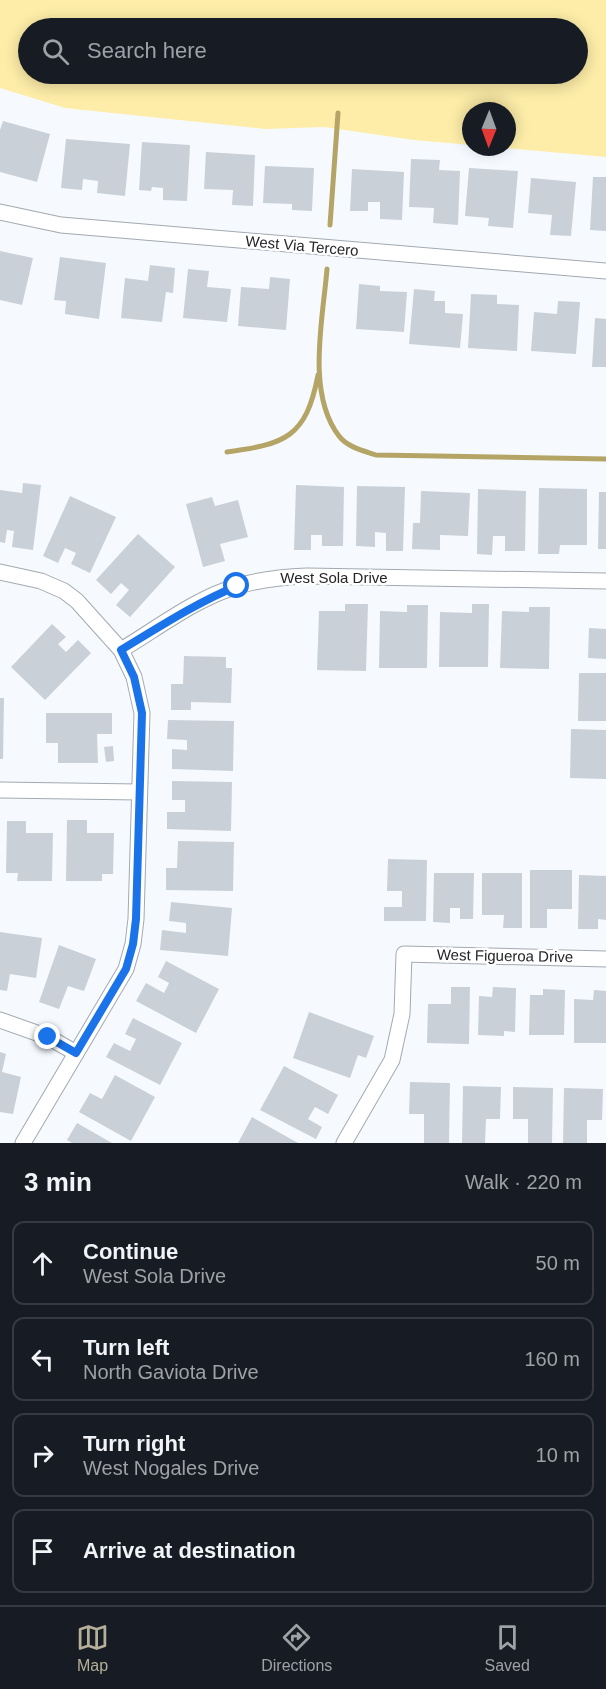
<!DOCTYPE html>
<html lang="en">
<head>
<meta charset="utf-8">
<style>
	body { margin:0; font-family:Arial,sans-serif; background:#20242c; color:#f1f3f6 }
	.compass { position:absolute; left:462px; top:102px; width:54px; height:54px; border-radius:50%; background:#171b24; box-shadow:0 3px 15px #0003; rotate:181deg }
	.stop { position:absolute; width:18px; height:18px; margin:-14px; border:4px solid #1a73e8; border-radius:50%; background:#fff }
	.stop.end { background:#1a73e8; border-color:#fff; box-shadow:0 2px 6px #0008 }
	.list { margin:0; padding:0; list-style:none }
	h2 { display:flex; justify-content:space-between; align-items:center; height:78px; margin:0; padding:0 24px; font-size:26px }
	h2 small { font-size:20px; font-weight:400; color:#9ea1a6 }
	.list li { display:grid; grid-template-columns:39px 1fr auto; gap:18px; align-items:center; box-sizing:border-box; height:84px; margin:0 12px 12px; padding:0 12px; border:2px solid #363941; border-radius:12px }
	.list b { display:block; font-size:22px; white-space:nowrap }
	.list p { margin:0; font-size:20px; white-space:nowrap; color:#9ea1a6 }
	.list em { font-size:20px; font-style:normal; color:#9ea1a6 }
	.icon { flex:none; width:33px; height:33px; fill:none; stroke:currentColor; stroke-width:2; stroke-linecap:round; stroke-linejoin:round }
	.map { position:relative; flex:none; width:606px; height:1143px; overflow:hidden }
	.search { position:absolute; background:#171b24; box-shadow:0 3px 15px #0003; left:18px; right:18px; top:18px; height:66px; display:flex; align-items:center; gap:15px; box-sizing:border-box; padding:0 21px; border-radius:33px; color:#9ea1a6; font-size:22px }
	.sheet { height:462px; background:#171b24 }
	nav { display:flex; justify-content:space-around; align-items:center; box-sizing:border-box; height:84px; border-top:2px solid #363941; background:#171b24; font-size:16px; color:#9ea1a6 }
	nav a { display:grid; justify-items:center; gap:3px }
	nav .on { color:#b3af99 }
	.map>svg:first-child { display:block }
	.green { fill:#fdeda8; fill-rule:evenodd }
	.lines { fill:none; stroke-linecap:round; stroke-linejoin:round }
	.stream { stroke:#b4a566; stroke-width:5 }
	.building { fill:#c9d0d7 }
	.minor-casing { stroke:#a2a9b0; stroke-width:17 }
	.minor { stroke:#fff; stroke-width:15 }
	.route { stroke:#1a73e8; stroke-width:8 }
	.labels { text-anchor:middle; stroke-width:5; stroke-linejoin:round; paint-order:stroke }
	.street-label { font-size:15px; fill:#232528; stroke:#fff }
</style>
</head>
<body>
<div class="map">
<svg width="606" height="1143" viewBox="0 0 606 1143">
	<rect width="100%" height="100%" fill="#f6faff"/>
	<path class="green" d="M0,0H606V157L494,147H507V111H471V145L414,140L324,127L266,129L65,108L0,88ZM28,28H578V74H28Z"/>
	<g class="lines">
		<g class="stream">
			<polyline points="330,225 338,113"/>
			<path d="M327,269C323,319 306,393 339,436C347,447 364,451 376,455L606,459"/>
			<path d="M227,452C285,444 306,438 318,375"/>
		</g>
	</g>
	<g class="building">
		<polygon points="3,121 50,134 37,182 0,172 0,130"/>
		<polygon points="66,139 130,144 125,196 97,193 98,181 83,179 82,190 61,188"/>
		<polygon points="142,142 190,145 187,201 163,200 163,188 152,187 151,191 139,190"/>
		<polygon points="206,152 255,155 253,206 232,205 233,190 204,189"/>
		<polygon points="411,159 440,160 439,170 460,171 458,225 433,223 434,208 409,207"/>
		<polygon points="265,166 314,168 312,211 292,210 292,204 263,203"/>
		<polygon points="469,168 518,171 513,228 488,226 489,218 465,216"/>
		<polygon points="352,169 404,172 402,220 380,219 380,202 368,202 368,211 350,211"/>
		<polygon points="593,177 606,177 606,231 590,230"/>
		<polygon points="531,178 576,182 571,236 550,235 552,215 528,213"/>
		<polygon points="0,251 33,258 22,305 0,300"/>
		<polygon points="60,257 106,263 99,319 65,314 66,301 54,300"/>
		<polygon points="150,265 175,268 173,293 166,292 162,322 121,318 125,278 148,281"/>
		<polygon points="188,269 209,271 207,287 231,289 227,322 183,318"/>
		<polygon points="270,277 290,279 286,330 238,326 241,287 269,289"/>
		<polygon points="359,284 380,286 380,291 407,292 404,332 356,329"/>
		<polygon points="414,289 435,291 434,301 445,301 445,313 463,314 460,348 409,344"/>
		<polygon points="471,294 497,295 497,304 519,305 517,351 468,348"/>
		<polygon points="558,301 580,302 576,354 531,351 534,312 557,314"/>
		<polygon points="595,318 606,319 606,367 592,367"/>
		<polygon points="23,483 41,485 33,550 12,547 14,531 7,530 5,543 0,542 0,490 22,493"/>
		<polygon points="296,485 344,487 343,546 322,546 322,535 311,535 311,550 294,550"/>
		<polygon points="357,486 405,487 403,551 386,551 386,533 375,532 375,547 356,546"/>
		<polygon points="539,488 587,489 587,545 560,545 559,554 538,554"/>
		<polygon points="478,489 526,491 525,551 505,551 505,536 493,536 492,555 477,554"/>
		<polygon points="421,491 470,493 468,536 440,535 440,550 412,549 413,523 420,523"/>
		<polygon points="599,492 606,492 606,549 598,549"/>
		<polygon points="70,496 116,517 90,573 71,564 76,553 65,548 58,563 43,556"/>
		<polygon points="212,497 215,506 238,500 248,537 220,544 225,561 203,567 186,504"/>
		<polygon points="138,534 175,567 130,617 116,605 129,590 121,583 111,594 96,580"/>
		<polygon points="345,604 368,604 366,671 317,670 319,611 345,611"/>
		<polygon points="472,604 489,604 488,667 439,667 440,612 472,613"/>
		<polygon points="407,605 428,605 427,668 379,668 380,611 407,612"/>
		<polygon points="529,607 550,607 549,669 500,668 502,611 529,612"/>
		<polygon points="52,624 66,637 58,644 66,652 78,640 91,653 45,700 11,667"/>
		<polygon points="589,628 606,629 606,659 588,658"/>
		<polygon points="184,656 226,657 226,668 232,668 231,703 191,702 191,710 171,710 171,684 183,684"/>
		<polygon points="579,673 606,673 606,721 578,721"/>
		<polygon points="0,698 4,698 3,759 0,759"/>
		<polygon points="46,713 112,713 112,734 97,734 98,763 58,763 58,743 46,743"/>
		<polygon points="168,720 234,721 233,771 172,769 172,749 187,750 187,740 167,739"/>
		<polygon points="571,729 606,730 606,779 570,778"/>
		<polygon points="113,746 114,761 106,762 104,747"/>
		<polygon points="172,781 232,782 231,831 167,829 167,812 185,812 185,800 172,800"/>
		<polygon points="67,820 87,820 87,833 114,833 113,874 102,874 102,881 66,881"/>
		<polygon points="7,821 26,821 26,833 53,833 52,881 17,881 18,873 6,873"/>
		<polygon points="178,841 234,842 233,891 166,890 166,868 177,868"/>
		<polygon points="388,859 427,860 426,921 384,921 384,907 402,907 402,891 387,891"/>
		<polygon points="530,870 572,870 572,909 547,909 547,928 530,928"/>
		<polygon points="434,873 474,873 473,919 460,919 460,908 450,908 450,923 433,922"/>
		<polygon points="482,873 522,873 522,928 503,928 504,915 482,915"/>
		<polygon points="579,875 606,876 606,920 598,919 598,929 578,929"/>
		<polygon points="171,902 232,908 228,956 160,950 162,930 186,933 186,923 169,921"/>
		<polygon points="0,932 42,938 36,978 10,974 7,991 0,990"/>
		<polygon points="59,945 96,959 84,991 68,986 59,1009 39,1002"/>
		<polygon points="166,961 219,989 196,1033 136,1001 146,983 164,993 169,983 158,977"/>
		<polygon points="451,987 470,987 469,1044 427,1043 428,1004 451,1004"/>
		<polygon points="493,987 516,988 515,1032 504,1031 504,1036 478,1035 479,996 492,997"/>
		<polygon points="543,989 565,990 564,1035 529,1035 530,995 543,995"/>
		<polygon points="594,990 606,991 606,1043 574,1043 574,999 593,1000"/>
		<polygon points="309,1012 374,1036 366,1058 358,1055 350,1078 293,1058"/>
		<polygon points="133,1018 182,1043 160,1085 106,1057 114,1043 130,1051 136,1039 125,1034"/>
		<polygon points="0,1052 6,1054 2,1072 21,1077 13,1114 0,1112"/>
		<polygon points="284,1066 338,1095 328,1114 315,1107 308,1119 322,1127 316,1139 260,1110"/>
		<polygon points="115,1075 155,1097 131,1141 79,1112 90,1093 102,1099"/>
		<polygon points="410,1082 450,1083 449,1143 424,1143 424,1114 409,1114"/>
		<polygon points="463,1086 501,1087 500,1119 486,1119 485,1143 462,1143"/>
		<polygon points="513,1087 553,1088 552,1143 528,1143 528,1119 513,1119"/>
		<polygon points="564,1088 603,1089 602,1120 587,1120 587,1143 563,1143"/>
		<polygon points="252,1117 298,1143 238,1143"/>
		<polygon points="77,1123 112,1143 72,1143 67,1140"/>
	</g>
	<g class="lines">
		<g class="minor-casing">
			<g id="minor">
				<polyline points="0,212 61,225 606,271"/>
				<polyline points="0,572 41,581 64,591 77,601 121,650 134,677 142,713 136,919 133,944 126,969 23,1143"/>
				<path d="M121,650C158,628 196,598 238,586C261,579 283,577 307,576L606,581"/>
				<polyline points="0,790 139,792"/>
				<polyline points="0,1020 48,1037 76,1053"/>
				<polyline points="344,1143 392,1060 402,1014 404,954 606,959"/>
			</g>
		</g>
		<use href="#minor" class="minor"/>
	</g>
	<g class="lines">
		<path class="route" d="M48,1037L76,1053L126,969L133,944L136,919L142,713L134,677L121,650C159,627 196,603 237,586"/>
	</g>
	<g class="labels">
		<g class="street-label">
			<text transform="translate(302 246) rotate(5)" y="5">West Via Tercero</text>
			<text x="334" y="583">West Sola Drive</text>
			<text transform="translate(505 956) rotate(1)" y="5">West Figueroa Drive</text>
		</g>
	</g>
</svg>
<svg class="compass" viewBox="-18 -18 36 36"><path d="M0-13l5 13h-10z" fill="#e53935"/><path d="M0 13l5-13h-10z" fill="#9ea1a6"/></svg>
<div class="stop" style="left:237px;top:586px"></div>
<div class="stop end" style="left:48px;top:1037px"></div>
<div class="search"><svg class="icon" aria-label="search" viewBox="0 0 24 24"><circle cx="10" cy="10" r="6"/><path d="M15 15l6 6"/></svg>Search here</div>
</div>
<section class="sheet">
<h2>3 min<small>Walk · 220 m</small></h2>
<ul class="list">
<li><svg class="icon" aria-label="ahead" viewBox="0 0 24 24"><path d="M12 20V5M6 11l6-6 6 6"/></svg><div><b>Continue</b><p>West Sola Drive</p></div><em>50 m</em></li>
<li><svg class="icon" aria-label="left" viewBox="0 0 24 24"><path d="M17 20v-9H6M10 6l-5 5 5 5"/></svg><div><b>Turn left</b><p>North Gaviota Drive</p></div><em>160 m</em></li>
<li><svg class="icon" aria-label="right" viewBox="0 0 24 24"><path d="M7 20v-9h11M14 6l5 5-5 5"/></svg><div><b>Turn right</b><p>West Nogales Drive</p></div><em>10 m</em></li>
<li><svg class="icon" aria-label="arrive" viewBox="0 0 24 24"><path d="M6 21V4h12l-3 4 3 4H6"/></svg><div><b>Arrive at destination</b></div></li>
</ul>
</section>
<nav>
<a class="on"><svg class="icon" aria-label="map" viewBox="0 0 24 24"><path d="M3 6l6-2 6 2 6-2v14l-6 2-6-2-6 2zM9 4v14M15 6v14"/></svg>Map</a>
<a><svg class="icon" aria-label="directions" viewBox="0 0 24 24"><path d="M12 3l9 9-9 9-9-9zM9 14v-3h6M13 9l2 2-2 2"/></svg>Directions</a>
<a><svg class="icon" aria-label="saved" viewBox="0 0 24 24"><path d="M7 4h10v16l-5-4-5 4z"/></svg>Saved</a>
</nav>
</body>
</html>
